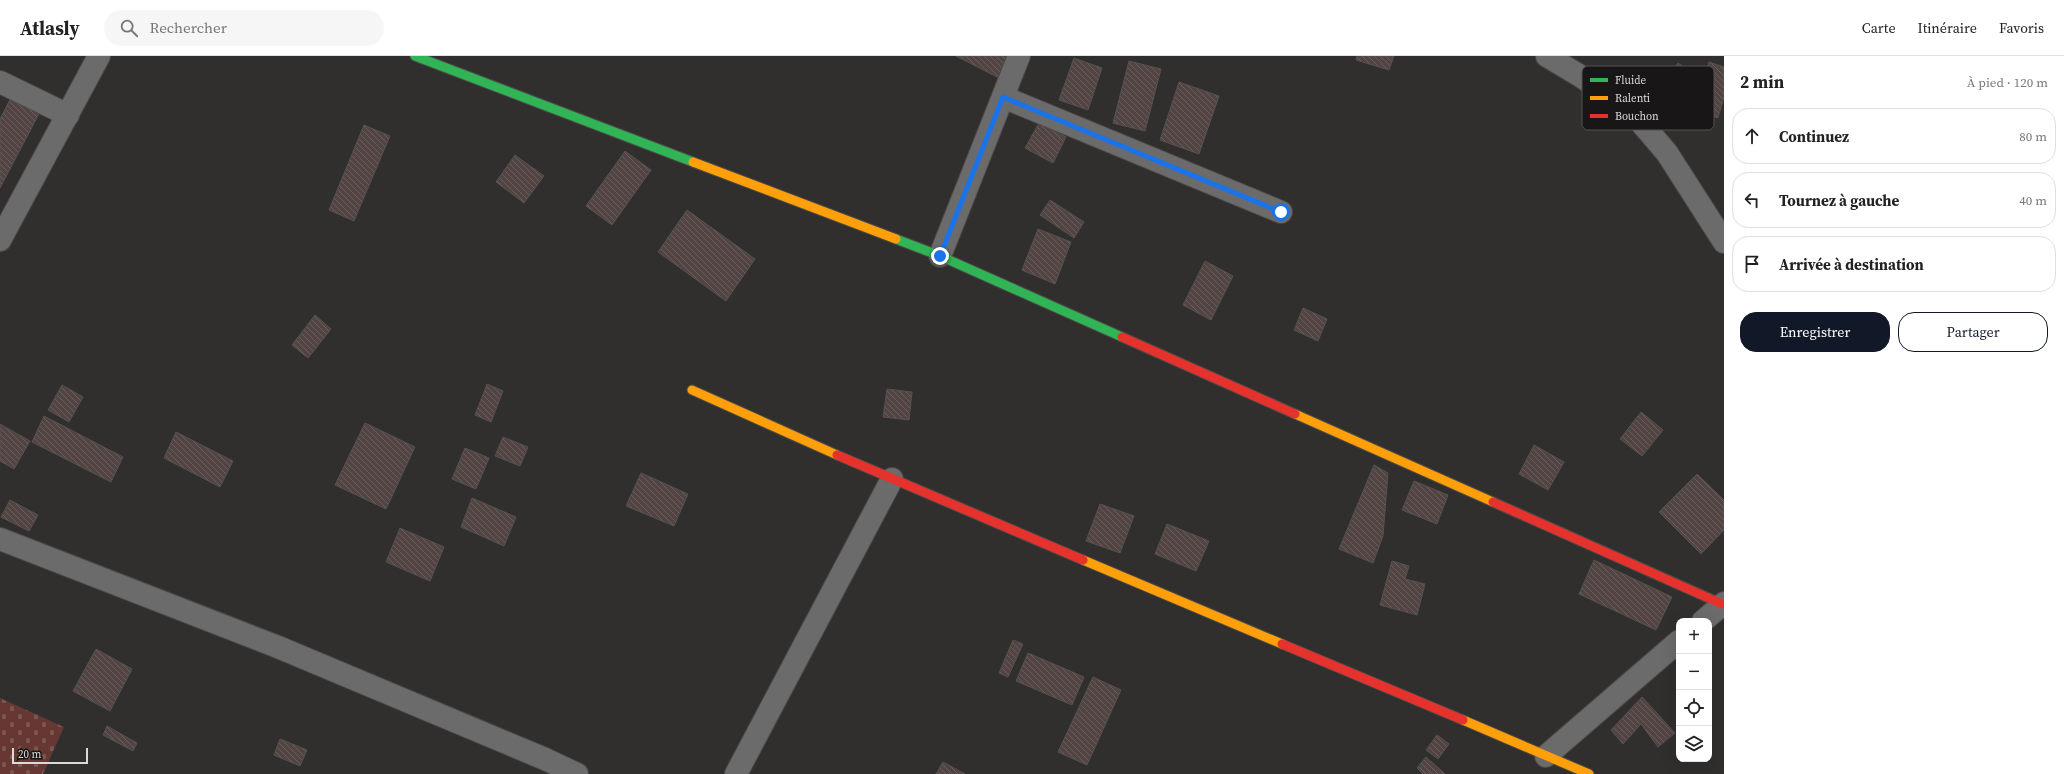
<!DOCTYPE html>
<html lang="fr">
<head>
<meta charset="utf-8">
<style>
	body { margin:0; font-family:"Source Serif 4",serif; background:#f6f6f6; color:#222 }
	.controls { position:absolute; right:12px; bottom:12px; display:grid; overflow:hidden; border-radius:8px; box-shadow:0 4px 16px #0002 }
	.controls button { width:36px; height:36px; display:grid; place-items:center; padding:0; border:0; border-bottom:1px solid #e0e0e0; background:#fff; color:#222; font:20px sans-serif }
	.scale { position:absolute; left:12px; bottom:10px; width:76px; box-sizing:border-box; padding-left:4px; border:2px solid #dcd9d9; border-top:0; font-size:11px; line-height:14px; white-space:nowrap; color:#dcd9d9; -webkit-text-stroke:3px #181616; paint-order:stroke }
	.stop { position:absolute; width:12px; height:12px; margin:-9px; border:3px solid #1a73e8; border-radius:50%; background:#fff }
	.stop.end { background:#1a73e8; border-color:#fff; box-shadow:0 1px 4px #0008 }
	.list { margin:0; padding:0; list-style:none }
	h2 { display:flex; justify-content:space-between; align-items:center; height:52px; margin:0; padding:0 16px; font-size:17px }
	h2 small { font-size:13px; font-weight:400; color:#767676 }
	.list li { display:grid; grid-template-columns:26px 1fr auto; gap:12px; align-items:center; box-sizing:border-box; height:56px; margin:0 8px 8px; padding:0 8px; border:1px solid #e0e0e0; border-radius:16px }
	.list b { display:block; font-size:15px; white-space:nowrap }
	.list em { font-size:13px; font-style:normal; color:#767676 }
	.actions { display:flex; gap:8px; padding:12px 16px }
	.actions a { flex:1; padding:9px 0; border:1px solid #111827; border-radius:16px; text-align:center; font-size:14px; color:#111827 }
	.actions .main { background:#111827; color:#fff }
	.icon { flex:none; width:22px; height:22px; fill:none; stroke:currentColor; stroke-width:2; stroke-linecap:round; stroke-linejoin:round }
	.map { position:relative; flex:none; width:1724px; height:718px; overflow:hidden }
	header { display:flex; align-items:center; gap:24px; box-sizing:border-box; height:56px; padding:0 20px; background:#fff; border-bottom:1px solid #e0e0e0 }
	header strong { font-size:19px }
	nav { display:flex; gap:22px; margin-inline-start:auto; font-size:14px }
	.search { width:280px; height:36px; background:#f6f6f6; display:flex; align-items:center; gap:10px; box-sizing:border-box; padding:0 14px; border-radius:22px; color:#767676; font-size:15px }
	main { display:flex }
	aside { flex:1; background:#fff }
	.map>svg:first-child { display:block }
	.cemetery { fill:url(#cemetery-stones) }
	.building { fill:url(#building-back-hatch); stroke:#545252 }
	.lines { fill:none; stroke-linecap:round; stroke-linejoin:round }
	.street-casing { stroke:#4c4a49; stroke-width:24 }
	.fast-casing { stroke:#4c4a49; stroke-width:11 }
	.slow-casing { stroke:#4c4a49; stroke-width:11 }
	.jam-casing { stroke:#4c4a49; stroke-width:11 }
	.street { stroke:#6c6b6b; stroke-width:22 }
	.fast { stroke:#30b455; stroke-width:9 }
	.slow { stroke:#ff9f0a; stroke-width:9 }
	.jam { stroke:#e5322d; stroke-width:9 }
	.route { stroke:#1a73e8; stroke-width:5 }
	.key { fill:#181616; stroke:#535050; stroke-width:1 }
	.key-label { font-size:11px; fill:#dcd9d9 }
</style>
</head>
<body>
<header>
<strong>Atlasly</strong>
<div class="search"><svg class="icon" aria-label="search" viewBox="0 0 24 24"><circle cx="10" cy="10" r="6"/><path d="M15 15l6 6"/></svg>Rechercher</div>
<nav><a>Carte</a><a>Itinéraire</a><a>Favoris</a></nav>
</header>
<main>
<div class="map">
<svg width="1724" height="718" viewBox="0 0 1724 718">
	<defs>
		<pattern id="cemetery-stones" width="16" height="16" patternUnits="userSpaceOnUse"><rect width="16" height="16" fill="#673833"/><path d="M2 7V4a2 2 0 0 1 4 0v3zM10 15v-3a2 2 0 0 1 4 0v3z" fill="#7c5450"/></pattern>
		<pattern id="building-back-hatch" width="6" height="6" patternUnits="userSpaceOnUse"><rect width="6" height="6" fill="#524442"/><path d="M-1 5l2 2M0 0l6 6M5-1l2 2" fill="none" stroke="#6a5e5d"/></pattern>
	</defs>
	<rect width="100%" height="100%" fill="#312f2e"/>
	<polygon class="cemetery" points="0,642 64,671 43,718 0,718"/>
	<g class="building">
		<polygon points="956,0 1010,0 999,22"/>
		<polygon points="1357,0 1394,0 1389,14 1356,4"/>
		<polygon points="1074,2 1102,12 1088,54 1059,44"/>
		<polygon points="1129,5 1161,13 1145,75 1113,67"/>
		<polygon points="1709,6 1724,11 1724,41 1718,62 1695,54"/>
		<polygon points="1678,7 1694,18 1668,59 1651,49"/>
		<polygon points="1179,26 1219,40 1199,98 1160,84"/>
		<polygon points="14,36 42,52 0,132 0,63"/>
		<polygon points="1039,67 1066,81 1053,107 1025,92"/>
		<polygon points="364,69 390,80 354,165 329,154"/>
		<polygon points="625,95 651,114 612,169 586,150"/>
		<polygon points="515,99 544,120 524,147 496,126"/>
		<polygon points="1050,144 1084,166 1074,182 1040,159"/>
		<polygon points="687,154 755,203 726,245 658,196"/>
		<polygon points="1038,173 1071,186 1055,228 1022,214"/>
		<polygon points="1205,205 1233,220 1211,264 1183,249"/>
		<polygon points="1303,252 1327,263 1318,285 1294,274"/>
		<polygon points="315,259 331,273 308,302 292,289"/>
		<polygon points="487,328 503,335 491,366 475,359"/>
		<polygon points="62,329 83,341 69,366 48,354"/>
		<polygon points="887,333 912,336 909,364 883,361"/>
		<polygon points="1641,356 1663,374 1642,400 1620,383"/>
		<polygon points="44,360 123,401 111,426 32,386"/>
		<polygon points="365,367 415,391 386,453 335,429"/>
		<polygon points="0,368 30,385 14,413 0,405"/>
		<polygon points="176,376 233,405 220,431 164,402"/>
		<polygon points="503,381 528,391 520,410 495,400"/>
		<polygon points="1534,389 1564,406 1548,434 1519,418"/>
		<polygon points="465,392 489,402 476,433 452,423"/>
		<polygon points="1374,409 1388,417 1383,480 1373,507 1339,493"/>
		<polygon points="641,417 688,438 674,470 626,450"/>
		<polygon points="1697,418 1724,444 1724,474 1701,498 1659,456"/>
		<polygon points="1414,425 1448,439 1437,468 1402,454"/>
		<polygon points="472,442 516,461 504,490 461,471"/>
		<polygon points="10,444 38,459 29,475 1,461"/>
		<polygon points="1100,448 1134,460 1120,497 1086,485"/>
		<polygon points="1167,468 1209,485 1196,515 1155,498"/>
		<polygon points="400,472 444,491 430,525 386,506"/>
		<polygon points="1594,504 1672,541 1656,574 1579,538"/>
		<polygon points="1392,505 1409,510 1405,523 1425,528 1417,559 1380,549"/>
		<polygon points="1013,584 1023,588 1008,621 999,617"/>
		<polygon points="96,593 132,613 110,655 73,635"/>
		<polygon points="1028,597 1084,621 1072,649 1016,625"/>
		<polygon points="1093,621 1121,634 1087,709 1058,696"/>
		<polygon points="1642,641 1675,677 1658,691 1641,668 1623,688 1611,674"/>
		<polygon points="107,670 137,687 133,695 103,679"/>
		<polygon points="1437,679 1449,688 1438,703 1426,694"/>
		<polygon points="280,683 307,694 300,710 274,699"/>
		<polygon points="1426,701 1445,718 1423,718 1417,712"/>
		<polygon points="943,706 965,718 936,718"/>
	</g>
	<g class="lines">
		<g class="street-casing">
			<g id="street">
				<polyline points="1547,0 1582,21 1632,56 1667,97 1724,186"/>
				<polyline points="0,26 68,59"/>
				<polyline points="1003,41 1281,156"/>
				<polyline points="0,184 99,0"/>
				<polyline points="940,200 1019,0"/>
				<polyline points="0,483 278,591 545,703 577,718"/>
				<polyline points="1703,565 1724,547"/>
				<polyline points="1546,700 1679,585"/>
				<polyline points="736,718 892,423"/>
			</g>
		</g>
		<g class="fast-casing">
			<g id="fast">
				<polyline points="415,0 693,106"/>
				<polyline points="896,183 940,200 1122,281"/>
			</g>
		</g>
		<g class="slow-casing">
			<g id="slow">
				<polyline points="693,106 896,183"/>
				<polyline points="692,334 837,399"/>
				<polyline points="1295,358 1493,446"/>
				<polyline points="1083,504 1282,588"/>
				<polyline points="1463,664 1589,718"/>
			</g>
		</g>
		<g class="jam-casing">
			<g id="jam">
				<polyline points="1122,281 1295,358"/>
				<polyline points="837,399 1083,504"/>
				<polyline points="1493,446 1722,548"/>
				<polyline points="1282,588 1463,664"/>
			</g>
		</g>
		<use href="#street" class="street"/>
		<use href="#fast" class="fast"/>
		<use href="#slow" class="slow"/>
		<use href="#jam" class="jam"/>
	</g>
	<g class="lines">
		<polyline class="route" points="940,200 1003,41 1281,156"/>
	</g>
	<rect x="1582" y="10" width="132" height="64" rx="6" class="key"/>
	<rect x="1590" y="22" width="18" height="4" fill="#30b455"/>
	<rect x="1590" y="40" width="18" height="4" fill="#ff9f0a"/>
	<rect x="1590" y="58" width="18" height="4" fill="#e5322d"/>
	<g class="key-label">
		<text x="1615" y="28">Fluide</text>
		<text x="1615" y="46">Ralenti</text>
		<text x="1615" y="64">Bouchon</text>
	</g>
</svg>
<div class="controls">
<button>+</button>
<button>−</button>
<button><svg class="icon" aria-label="locate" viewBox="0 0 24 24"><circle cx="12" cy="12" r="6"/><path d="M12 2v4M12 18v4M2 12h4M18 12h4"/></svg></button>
<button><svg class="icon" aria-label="layers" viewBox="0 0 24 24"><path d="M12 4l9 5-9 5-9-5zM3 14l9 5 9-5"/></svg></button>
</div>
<div class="scale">20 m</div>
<div class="stop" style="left:1281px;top:156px"></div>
<div class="stop end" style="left:940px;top:200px"></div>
</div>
<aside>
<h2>2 min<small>À pied · 120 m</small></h2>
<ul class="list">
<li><svg class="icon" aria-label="ahead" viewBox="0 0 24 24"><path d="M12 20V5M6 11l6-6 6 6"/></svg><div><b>Continuez</b></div><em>80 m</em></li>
<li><svg class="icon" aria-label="left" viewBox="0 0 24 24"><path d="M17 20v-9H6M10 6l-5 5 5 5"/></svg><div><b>Tournez à gauche</b></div><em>40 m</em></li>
<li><svg class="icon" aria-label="arrive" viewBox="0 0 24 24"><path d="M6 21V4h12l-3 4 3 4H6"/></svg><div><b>Arrivée à destination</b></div></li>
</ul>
<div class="actions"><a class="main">Enregistrer</a><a>Partager</a></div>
</aside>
</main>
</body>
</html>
